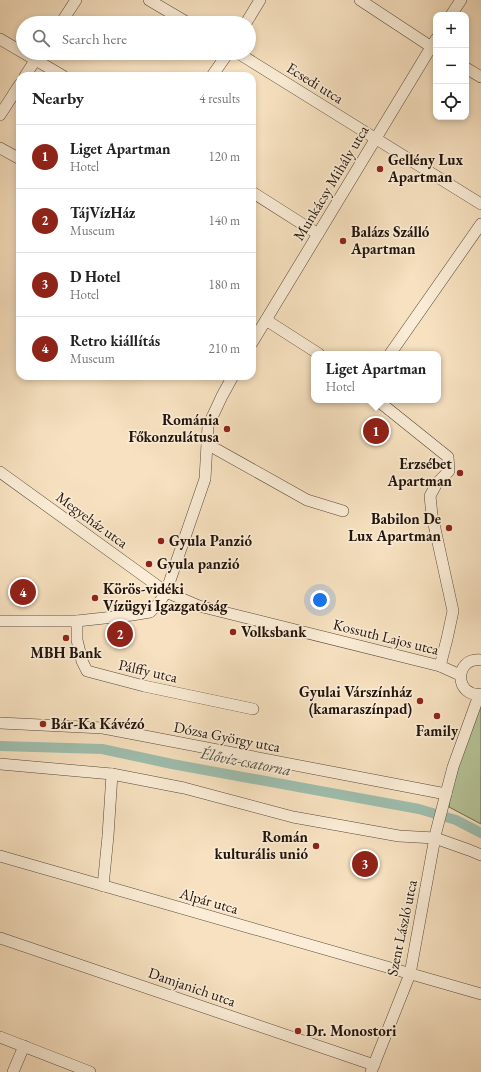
<!DOCTYPE html>
<html lang="en">
<head>
<meta charset="utf-8">
<style>
	body { margin:0; font-family:"EB Garamond",serif; background:#f6f6f6; color:#222 }
	.controls { position:absolute; right:12px; top:12px; display:grid; overflow:hidden; border-radius:8px; box-shadow:0 2px 6px #0003 }
	.controls button { width:36px; height:36px; display:grid; place-items:center; padding:0; border:0; border-bottom:1px solid #e0e0e0; background:#fff; color:#222; font:20px sans-serif }
	.you { position:absolute; left:320px; top:600px; width:14px; height:14px; margin:-10px; border:3px solid #fff; border-radius:50%; background:#1a73e8; box-shadow:0 0 0 6px #1a73e833 }
	.badge { display:grid; place-items:center; width:26px; height:26px; border-radius:50%; background:#8f2418; color:#fff; font-size:13px; font-weight:700 }
	.pin { position:absolute; translate:-50% -50%; border:2px solid #fff; box-shadow:0 1px 4px #0006 }
	.popup { position:absolute; left:311px; top:351px; width:130px; height:52px; box-sizing:border-box; display:grid; place-content:center; border-radius:8px; background:#fff; filter:drop-shadow(0 1px 3px #0005); font-size:13px; white-space:nowrap; color:#767676 }
	.popup b { font-size:15px; color:#222 }
	.popup::after { content:''; position:absolute; left:50%; top:100%; margin-left:-8px; border:8px solid transparent; border-top-color:#fff }
	.list { margin:0; padding:0; list-style:none }
	h2 { display:flex; justify-content:space-between; align-items:center; height:52px; margin:0; padding:0 16px; font-size:17px }
	h2 small { font-size:13px; font-weight:400; color:#767676 }
	.list li { display:grid; grid-template-columns:26px 1fr auto; gap:12px; align-items:center; box-sizing:border-box; height:64px; padding:0 16px; border-top:1px solid #e0e0e0 }
	.list b { display:block; font-size:15px; white-space:nowrap }
	.list p { margin:0; font-size:13px; white-space:nowrap; color:#767676 }
	.list em { font-size:13px; font-style:normal; color:#767676 }
	.icon { flex:none; width:22px; height:22px; fill:none; stroke:currentColor; stroke-width:2; stroke-linecap:round; stroke-linejoin:round }
	.map { position:relative; flex:none; width:481px; height:1072px; overflow:hidden }
	.search { position:absolute; background:#fff; box-shadow:0 2px 6px #0003; left:16px; top:16px; width:240px; height:44px; display:flex; align-items:center; gap:10px; box-sizing:border-box; padding:0 14px; border-radius:22px; color:#767676; font-size:15px }
	.panel { position:absolute; background:#fff; box-shadow:0 2px 6px #0003; left:16px; top:72px; width:240px; height:308px; border-radius:12px }
	.map>svg:first-child { display:block }
	.green { fill:#b6c498; stroke:#6c6c52 }
	.lines { fill:none; stroke-linecap:round; stroke-linejoin:round }
	.canal { stroke:#9ebeae; stroke-width:10 }
	.minor-casing { stroke:#574638; stroke-width:12 }
	.minor { stroke:#faecd6; stroke-width:11 }
	.poi-dot { fill:#8f2418; stroke:#faecd6; stroke-width:1.5 }
	.labels { text-anchor:middle; stroke-width:3.5; stroke-linejoin:round; paint-order:stroke }
	.street-label { font-size:15px; fill:#22130b; stroke:#faecd6 }
	.poi-label { font-size:15px; font-weight:bold; fill:#22130b; stroke:#faecd6; text-anchor:start }
	.water-label { font-size:16px; font-style:italic; fill:#4d4f44; stroke:#faecd6 }
</style>
</head>
<body>
<div class="map">
<svg width="481" height="1072" viewBox="0 0 481 1072">
	<rect width="100%" height="100%" fill="#f7e1c0"/>
	<filter id="stains"><feTurbulence type="fractalNoise" baseFrequency=".005" numOctaves="4"/><feColorMatrix values="0 0 0 0 .2 0 0 0 0 .09 0 0 0 0 .02 0 0 0 .5 -.17"/></filter>
	<radialGradient id="worn" r=".72"><stop offset=".6" stop-color="#630" stop-opacity="0"/><stop offset="1" stop-color="#630" stop-opacity=".3"/></radialGradient>
	<polygon class="green" points="481,694 481,824 449,807 453,767"/>
	<g class="lines">
		<polyline class="canal" points="0,746 102,749 172,764 419,809 456,820 481,833"/>
		<g class="minor-casing">
			<g id="minor">
				<polyline points="149,0 188,23"/>
				<polyline points="360,0 436,50"/>
				<polyline points="451,15 461,0"/>
				<polyline points="61,23 76,0"/>
				<polyline points="246,23 260,0"/>
				<polyline points="0,39 63,76"/>
				<polyline points="238,53 481,204"/>
				<polyline points="466,68 481,77"/>
				<polyline points="25,76 40,53"/>
				<polyline points="212,76 228,53"/>
				<polyline points="0,115 20,84"/>
				<polyline points="0,148 20,159"/>
				<polyline points="252,192 318,234"/>
				<polyline points="266,320 319,354"/>
				<polyline points="252,343 436,39"/>
				<polyline points="390,354 481,224"/>
				<polyline points="377,400 448,457 449,471 437,483 430,496 432,515 453,611 447,639 440,666"/>
				<polyline points="207,444 307,500 343,511"/>
				<polyline points="0,472 166,592 199,606 440,666 460,675"/>
				<polyline points="0,621 77,621 132,615 150,612 159,603 166,592 205,479 208,426 222,396 233,376"/>
				<polyline points="77,621 77,640 82,661 87,671 144,686 253,709"/>
				<path d="M481,660C453,657 455,698 481,694"/>
				<polyline points="0,723 103,728 446,794"/>
				<polyline points="0,764 112,774 184,788 293,817 399,836 435,838 469,850 481,855"/>
				<polyline points="0,856 481,994"/>
				<polyline points="103,886 108,836 112,774"/>
				<polyline points="0,938 374,1065"/>
				<polyline points="0,1037 90,1072"/>
				<polyline points="13,1072 24,1046"/>
				<polyline points="371,1072 410,974 436,832 453,767 479,695"/>
			</g>
		</g>
		<use href="#minor" class="minor"/>
	</g>
	<g class="poi-dot">
		<circle cx="380" cy="169" r="4"/>
		<circle cx="343" cy="241" r="4"/>
		<circle cx="227" cy="429" r="4"/>
		<circle cx="460" cy="473" r="4"/>
		<circle cx="449" cy="528" r="4"/>
		<circle cx="161" cy="541" r="4"/>
		<circle cx="149" cy="564" r="4"/>
		<circle cx="95" cy="598" r="4"/>
		<circle cx="233" cy="632" r="4"/>
		<circle cx="66" cy="638" r="4"/>
		<circle cx="420" cy="701" r="4"/>
		<circle cx="437" cy="716" r="4"/>
		<circle cx="43" cy="724" r="4"/>
		<circle cx="316" cy="846" r="4"/>
		<circle cx="298" cy="1031" r="4"/>
	</g>
	<g class="labels">
		<g class="street-label">
			<text transform="translate(315 83) rotate(32)" y="5">Ecsedi utca</text>
			<text transform="translate(331 183) rotate(-59)" y="5">Munkácsy Mihály utca</text>
			<text transform="translate(92 520) rotate(36)" y="5">Megyeház utca</text>
			<text transform="translate(386 637) rotate(14)" y="5">Kossuth Lajos utca</text>
			<text transform="translate(148 671) rotate(13)" y="5">Pálffy utca</text>
			<text transform="translate(227 737) rotate(11)" y="5">Dózsa György utca</text>
			<text transform="translate(209 901) rotate(16)" y="5">Alpár utca</text>
			<text transform="translate(402 928) rotate(-78)" y="5">Szent László utca</text>
			<text transform="translate(192 987) rotate(19)" y="5">Damjanich utca</text>
		</g>
		<g class="poi-label">
			<text x="388" y="165">Gellény Lux<tspan x="388" dy="17">Apartman</tspan></text>
			<text x="351" y="237">Balázs Szálló<tspan x="351" dy="17">Apartman</tspan></text>
			<text x="219" y="425" text-anchor="end">Románia<tspan x="219" dy="17">Főkonzulátusa</tspan></text>
			<text x="452" y="469" text-anchor="end">Erzsébet<tspan x="452" dy="17">Apartman</tspan></text>
			<text x="441" y="524" text-anchor="end">Babilon De<tspan x="441" dy="17">Lux Apartman</tspan></text>
			<text x="169" y="546">Gyula Panzió</text>
			<text x="157" y="569">Gyula panzió</text>
			<text x="103" y="594">Körös-vidéki<tspan x="103" dy="17">Vízügyi Igazgatóság</tspan></text>
			<text x="241" y="637">Volksbank</text>
			<text x="66" y="658" text-anchor="middle">MBH Bank</text>
			<text x="412" y="697" text-anchor="end">Gyulai Várszínház<tspan x="412" dy="17">(kamaraszínpad)</tspan></text>
			<text x="51" y="729">Bár-Ka Kávézó</text>
			<text x="437" y="736" text-anchor="middle">Family</text>
			<text x="308" y="842" text-anchor="end">Román<tspan x="308" dy="17">kulturális unió</tspan></text>
			<text x="306" y="1036">Dr. Monostori</text>
		</g>
		<g class="water-label">
			<text transform="translate(246 761) rotate(11)" y="6">Élővíz-csatorna</text>
		</g>
	</g>
	<rect width="100%" height="100%" filter="url(#stains)"/>
	<rect width="100%" height="100%" fill="url(#worn)"/>
</svg>
<div class="controls">
<button>+</button>
<button>−</button>
<button><svg class="icon" aria-label="locate" viewBox="0 0 24 24"><circle cx="12" cy="12" r="6"/><path d="M12 2v4M12 18v4M2 12h4M18 12h4"/></svg></button>
</div>
<div class="you"></div>
<div class="pin badge" style="left:376px;top:431px">1</div>
<div class="popup"><b>Liget Apartman</b>Hotel</div>
<div class="pin badge" style="left:120px;top:634px">2</div>
<div class="pin badge" style="left:365px;top:864px">3</div>
<div class="pin badge" style="left:23px;top:592px">4</div>
<div class="search"><svg class="icon" aria-label="search" viewBox="0 0 24 24"><circle cx="10" cy="10" r="6"/><path d="M15 15l6 6"/></svg>Search here</div>
<section class="panel">
<h2>Nearby<small>4 results</small></h2>
<ul class="list">
<li><span class="badge">1</span><div><b>Liget Apartman</b><p>Hotel</p></div><em>120 m</em></li>
<li><span class="badge">2</span><div><b>TájVízHáz</b><p>Museum</p></div><em>140 m</em></li>
<li><span class="badge">3</span><div><b>D Hotel</b><p>Hotel</p></div><em>180 m</em></li>
<li><span class="badge">4</span><div><b>Retro kiállítás</b><p>Museum</p></div><em>210 m</em></li>
</ul>
</section>
</div>
</body>
</html>
